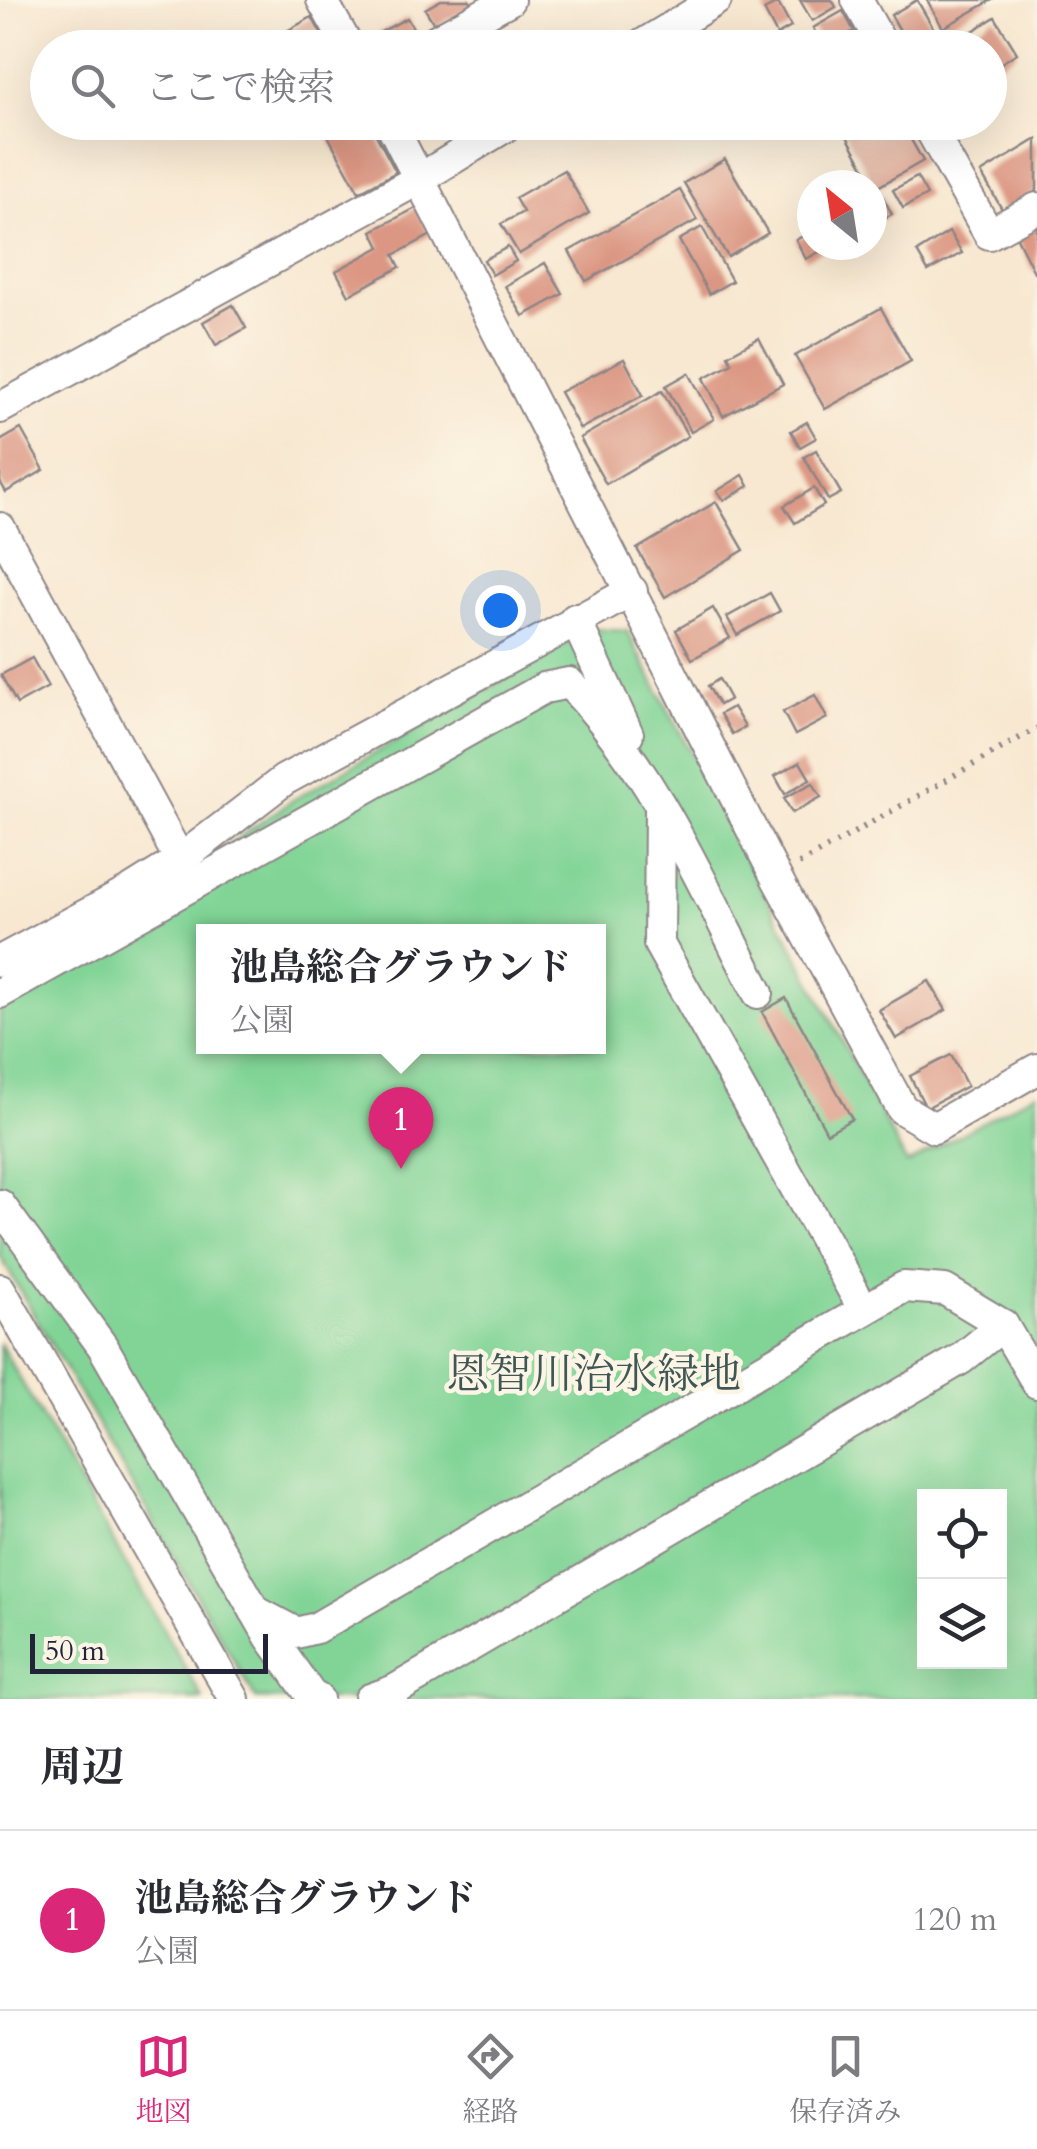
<!DOCTYPE html>
<html lang="ja">
<head>
<meta charset="utf-8">
<style>
	body { margin:0; font-family:Cardo,"Noto Serif JP",serif; background:#f7f7f7; color:#2b2b33 }
	.controls { position:absolute; right:30px; bottom:30px; display:grid; overflow:hidden; border-radius:0px; box-shadow:0 10px 40px #0002 }
	.controls button { width:90px; height:90px; display:grid; place-items:center; padding:0; border:0; border-bottom:2px solid #e1e1e2; background:#fff; color:#2b2b33; font:50px sans-serif }
	.compass { position:absolute; left:797px; top:170px; width:90px; height:90px; border-radius:50%; background:#fff; box-shadow:0 10px 40px #0002; rotate:330deg }
	.scale { position:absolute; left:30px; bottom:25px; width:238px; box-sizing:border-box; padding-left:10px; border:5px solid #22223b; border-top:0; font-size:28px; line-height:35px; white-space:nowrap; color:#22223b; -webkit-text-stroke:8px #fcf5e5; paint-order:stroke }
	.you { position:absolute; left:500px; top:610px; width:35px; height:35px; margin:-25px; border:8px solid #fff; border-radius:50%; background:#1a73e8; box-shadow:0 0 0 15px #1a73e833 }
	.badge { display:grid; place-items:center; width:65px; height:65px; border-radius:50%; background:#db2777; color:#fff; font-size:32px; font-weight:700 }
	.pin { position:absolute; translate:-50% -82px; filter:drop-shadow(0 2px 5px #0008) }
	.pin::after { content:''; position:absolute; top:52px; width:35px; height:30px; background:inherit; clip-path:polygon(0 0,100% 0,50% 100%) }
	.popup { position:absolute; left:196px; top:924px; width:410px; height:130px; box-sizing:border-box; display:grid; place-content:center; border-radius:0px; background:#fff; filter:drop-shadow(0 2px 8px #0005); font-size:32px; white-space:nowrap; color:#7c7c81 }
	.popup b { font-size:38px; color:#2b2b33 }
	.popup::after { content:''; position:absolute; left:50%; top:100%; margin-left:-20px; border:20px solid transparent; border-top-color:#fff }
	.list { margin:0; padding:0; list-style:none }
	h2 { display:flex; justify-content:space-between; align-items:center; height:130px; margin:0; padding:0 40px; font-size:42px }
	h2 small { font-size:32px; font-weight:400; color:#7c7c81 }
	.list li { display:grid; grid-template-columns:65px 1fr auto; gap:30px; align-items:center; box-sizing:border-box; height:180px; padding:0 40px; border-top:2px solid #e1e1e2 }
	.list b { display:block; font-size:38px; white-space:nowrap }
	.list p { margin:0; font-size:32px; white-space:nowrap; color:#7c7c81 }
	.list em { font-size:32px; font-style:normal; color:#7c7c81 }
	.icon { flex:none; width:55px; height:55px; fill:none; stroke:currentColor; stroke-width:2; stroke-linecap:round; stroke-linejoin:round }
	.map { position:relative; flex:none; width:1037px; height:1699px; overflow:hidden }
	.search { position:absolute; background:#fff; box-shadow:0 10px 40px #0002; left:30px; right:30px; top:30px; height:110px; display:flex; align-items:center; gap:25px; box-sizing:border-box; padding:0 35px; border-radius:55px; color:#7c7c81; font-size:38px }
	.sheet { height:310px; background:#fff }
	nav { display:flex; justify-content:space-around; align-items:center; box-sizing:border-box; height:140px; border-top:2px solid #e1e1e2; background:#fff; font-size:28px; color:#7c7c81 }
	nav a { display:grid; justify-items:center; gap:5px }
	nav .on { color:#db2777 }
	.map>svg:first-child { display:block }
	.green { fill:#81d496; stroke:#527b68; stroke-width:2.5; fill-rule:evenodd }
	.building { fill:#db9783 }
	.lines { fill:none; stroke-linecap:round; stroke-linejoin:round }
	.minor-casing { stroke:#8d8586; stroke-width:34 }
	.path { stroke:#8d8586; stroke-width:6; stroke-dasharray:2.5 8; stroke-linecap:butt }
	.minor { stroke:#fff; stroke-width:30 }
	.labels { text-anchor:middle; stroke-width:9; stroke-linejoin:round; paint-order:stroke }
	.park-label { font-size:42px; fill:#3e5756; stroke:#fcf5e5 }
</style>
</head>
<body>
<div class="map">
<svg width="1037" height="1699" viewBox="0 0 1037 1699">
	<rect width="100%" height="100%" fill="#fcf5e5"/>
	<filter id="ink" filterUnits="userSpaceOnUse"><feTurbulence type="fractalNoise" baseFrequency=".01" numOctaves="2"/><feDisplacementMap in="SourceGraphic" scale="20" xChannelSelector="R" yChannelSelector="G"/><feConvolveMatrix kernelMatrix="1 2 1 2 8 2 1 2 1" color-interpolation-filters="sRGB"/></filter>
	<filter id="wash" filterUnits="userSpaceOnUse"><feTurbulence type="fractalNoise" baseFrequency=".0048" numOctaves="4" result="noise"/><feDisplacementMap in="SourceGraphic" scale="40" xChannelSelector="R" yChannelSelector="G"/><feGaussianBlur stdDeviation="2.25" result="paint"/><feColorMatrix in="noise" values="0 0 0 0 0 0 0 0 0 0 0 0 0 0 0 0 0 1.4 0 .05"/><feComposite in="paint" operator="in"/></filter>
	<g filter="url(#wash)">
		<rect width="100%" height="100%" fill="#f8e8d1"/>
		<g class="green">
			<path d="M592,629L627,631L907,1164L1037,1092V1699H256L0,1256V981L173,884L291,801ZM204,932H598V1046H204ZM924,1496H1000V1662H924Z"/>
			<polygon points="0,1344 203,1699 0,1699"/>
		</g>
		<g id="blocks">
			<g class="building">
				<polygon points="441,0 469,0 472,5 436,27 425,9"/>
				<polygon points="800,0 832,0 836,7 812,21"/>
				<polygon points="917,0 935,31 909,46 891,15"/>
				<polygon points="927,0 992,0 943,28"/>
				<polygon points="778,3 791,27 777,35 764,10"/>
				<polygon points="843,11 854,31 824,48 813,28"/>
				<polygon points="312,17 324,39 308,48 282,48 276,37"/>
				<polygon points="995,17 1017,53 990,70 990,48 946,48"/>
				<polygon points="407,18 418,36 396,48 371,48 366,40"/>
				<polygon points="347,122 369,122 396,172 359,192 327,134"/>
				<polygon points="839,122 901,122 923,161 876,188"/>
				<polygon points="1037,139 1037,191 1003,211 981,173"/>
				<polygon points="725,159 768,233 728,257 684,183"/>
				<polygon points="564,170 589,213 519,254 501,224 523,212 515,198"/>
				<polygon points="917,177 927,195 903,208 893,190"/>
				<polygon points="680,190 697,220 586,281 569,251"/>
				<polygon points="880,192 892,214 872,225 872,197"/>
				<polygon points="416,208 431,235 394,255 400,267 349,295 336,271 380,247 372,231"/>
				<polygon points="1037,225 1037,271 1034,272 1016,236"/>
				<polygon points="702,227 732,281 709,294 679,240"/>
				<polygon points="812,231 812,245 832,245 806,259 796,240"/>
				<polygon points="949,232 962,253 928,271 917,252"/>
				<polygon points="508,247 516,261 492,275 484,260"/>
				<polygon points="545,263 563,294 523,316 505,286"/>
				<polygon points="233,305 246,328 216,345 203,322"/>
				<polygon points="881,308 911,361 825,409 795,356"/>
				<polygon points="759,338 783,384 723,416 704,378 732,363 728,355"/>
				<polygon points="624,359 643,395 580,429 560,392"/>
				<polygon points="689,373 714,419 691,432 666,386"/>
				<polygon points="662,391 688,436 606,484 580,438"/>
				<polygon points="807,422 816,438 800,447 791,431"/>
				<polygon points="21,429 44,470 6,492 0,482 0,441"/>
				<polygon points="816,450 841,493 828,500 804,457"/>
				<polygon points="743,475 749,486 724,500 717,491"/>
				<polygon points="814,488 824,505 795,523 784,506"/>
				<polygon points="716,502 744,550 665,597 637,549"/>
				<polygon points="770,593 780,611 737,635 727,617"/>
				<polygon points="713,608 730,638 692,659 676,630"/>
				<polygon points="32,658 48,687 17,704 1,675"/>
				<polygon points="719,679 730,699 719,705 708,686"/>
				<polygon points="815,695 827,718 795,735 783,712"/>
				<polygon points="733,707 745,727 732,734 720,714"/>
				<polygon points="800,762 810,779 785,794 775,776"/>
				<polygon points="813,783 821,797 792,813 784,798"/>
				<polygon points="929,981 946,1010 896,1039 879,1010"/>
				<polygon points="786,998 852,1119 827,1133 762,1012"/>
				<polygon points="951,1055 967,1086 926,1108 910,1076"/>
			</g>
		</g>
	</g>
	<g filter="url(#ink)">
		<use href="#blocks" fill-opacity="0" stroke="#8d8586" stroke-width="2.5"/>
		<g class="lines">
			<g class="minor-casing">
				<g id="minor">
					<polyline points="322,0 349,48"/>
					<polyline points="857,0 884,48"/>
					<polyline points="422,48 509,0"/>
					<polyline points="637,48 716,0"/>
					<polyline points="390,122 776,877 902,1109 934,1128 1037,1069"/>
					<polyline points="926,122 989,234 1037,208"/>
					<polyline points="0,408 421,178 513,122"/>
					<polyline points="0,528 180,860"/>
					<polyline points="575,619 628,734"/>
					<polyline points="660,808 659,944 864,1310"/>
					<polyline points="0,961 132,890 180,860 284,780 632,591"/>
					<path d="M0,993L544,688L569,683C654,770 703,886 758,993"/>
					<polyline points="0,1205 103,1347 270,1637 311,1695 318,1699"/>
					<polyline points="0,1289 234,1699"/>
					<polyline points="255,1611 296,1633 316,1628 904,1287 945,1290 1003,1325 1037,1383"/>
					<polyline points="370,1699 395,1690 961,1359 1003,1325"/>
				</g>
			</g>
			<polyline class="path" points="799,864 1037,728"/>
			<use href="#minor" class="minor"/>
		</g>
	</g>
	<g class="labels">
		<g class="park-label">
			<text x="594" y="1388">恩智川治水緑地</text>
		</g>
	</g>
</svg>
<div class="controls">
<button><svg class="icon" aria-label="locate" viewBox="0 0 24 24"><circle cx="12" cy="12" r="6"/><path d="M12 2v4M12 18v4M2 12h4M18 12h4"/></svg></button>
<button><svg class="icon" aria-label="layers" viewBox="0 0 24 24"><path d="M12 4l9 5-9 5-9-5zM3 14l9 5 9-5"/></svg></button>
</div>
<svg class="compass" viewBox="-18 -18 36 36"><path d="M0-13l5 13h-10z" fill="#e53935"/><path d="M0 13l5-13h-10z" fill="#7c7c81"/></svg>
<div class="scale">50 m</div>
<div class="you"></div>
<div class="pin badge" style="left:401px;top:1169px">1</div>
<div class="popup"><b>池島総合グラウンド</b>公園</div>
<div class="search"><svg class="icon" aria-label="search" viewBox="0 0 24 24"><circle cx="10" cy="10" r="6"/><path d="M15 15l6 6"/></svg>ここで検索</div>
</div>
<section class="sheet">
<h2>周辺<small></small></h2>
<ul class="list">
<li><span class="badge">1</span><div><b>池島総合グラウンド</b><p>公園</p></div><em>120 m</em></li>
</ul>
</section>
<nav>
<a class="on"><svg class="icon" aria-label="map" viewBox="0 0 24 24"><path d="M3 6l6-2 6 2 6-2v14l-6 2-6-2-6 2zM9 4v14M15 6v14"/></svg>地図</a>
<a><svg class="icon" aria-label="directions" viewBox="0 0 24 24"><path d="M12 3l9 9-9 9-9-9zM9 14v-3h6M13 9l2 2-2 2"/></svg>経路</a>
<a><svg class="icon" aria-label="saved" viewBox="0 0 24 24"><path d="M7 4h10v16l-5-4-5 4z"/></svg>保存済み</a>
</nav>
</body>
</html>
